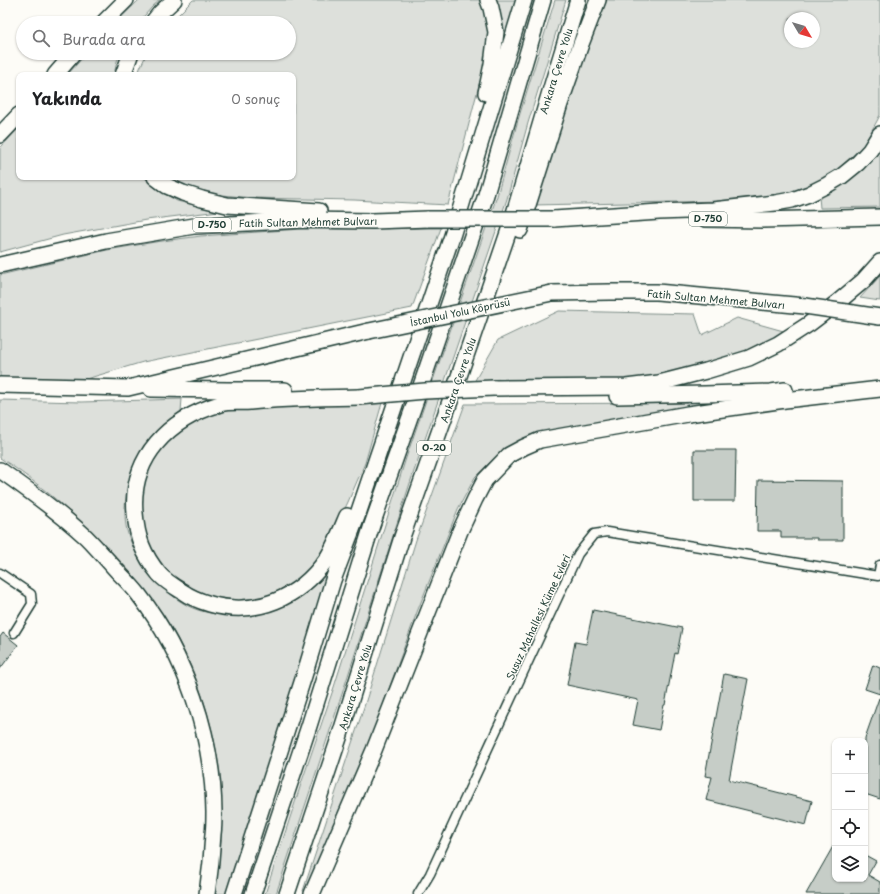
<!DOCTYPE html>
<html lang="tr">
<head>
<meta charset="utf-8">
<style>
	body { margin:0; font-family:"Playpen Sans",sans-serif; background:#f6f6f6; color:#202124 }
	.controls { position:absolute; right:12px; bottom:12px; display:grid; overflow:hidden; border-radius:8px; box-shadow:0 1px 3px #0004 }
	.controls button { width:36px; height:36px; display:grid; place-items:center; padding:0; border:0; border-bottom:1px solid #e0e0e0; background:#fff; color:#202124; font:20px sans-serif }
	.compass { position:absolute; left:784px; top:12px; width:36px; height:36px; border-radius:50%; background:#fff; box-shadow:0 1px 3px #0004; rotate:128deg }
	.list { margin:0; padding:0; list-style:none }
	h2 { display:flex; justify-content:space-between; align-items:center; height:52px; margin:0; padding:0 16px; font-size:17px }
	h2 small { font-size:13px; font-weight:400; color:#757577 }
	.icon { flex:none; width:22px; height:22px; fill:none; stroke:currentColor; stroke-width:2; stroke-linecap:round; stroke-linejoin:round }
	.map { position:relative; flex:none; width:880px; height:894px; overflow:hidden }
	.search { position:absolute; background:#fff; box-shadow:0 1px 3px #0004; left:16px; top:16px; width:280px; height:44px; display:flex; align-items:center; gap:10px; box-sizing:border-box; padding:0 14px; border-radius:22px; color:#757577; font-size:15px }
	.panel { position:absolute; background:#fff; box-shadow:0 1px 3px #0004; left:16px; top:72px; width:280px; height:108px; border-radius:8px }
	.map>svg:first-child { display:block }
	.green { fill:#dde0db; stroke:#7e8e88; fill-rule:evenodd }
	.building { fill:#c6cdc7; stroke:#1f3d34 }
	.lines { fill:none; stroke-linecap:round; stroke-linejoin:round }
	.street-casing { stroke:#1f3d34; stroke-width:11 }
	.highway-casing { stroke:#1f3d34; stroke-width:18 }
	.street { stroke:#fdfcf7; stroke-width:8 }
	.highway { stroke:#fdfcf7; stroke-width:15 }
	.highway-bridge-casing { stroke:#1f3d34; stroke-width:18; stroke-linecap:butt }
	.highway-bridge { stroke:#fdfcf7; stroke-width:15 }
	.labels { text-anchor:middle; stroke-width:3; stroke-linejoin:round; paint-order:stroke }
	.shield { fill:#fdfcf7; stroke:#62766e; stroke-width:1 }
	.shield-label { font-size:9px; font-weight:bold; fill:#1f3d34 }
	.street-label { font-size:10px; fill:#1f3d34; stroke:#fdfcf7 }
</style>
</head>
<body>
<div class="map">
<svg width="880" height="894" viewBox="0 0 880 894">
	<rect width="100%" height="100%" fill="#fdfcf7"/>
	<filter id="ink" filterUnits="userSpaceOnUse"><feTurbulence type="fractalNoise" baseFrequency=".025" numOctaves="2"/><feDisplacementMap in="SourceGraphic" scale="8" xChannelSelector="R" yChannelSelector="G"/><feConvolveMatrix kernelMatrix="1 2 1 2 8 2 1 2 1" color-interpolation-filters="sRGB"/></filter>
	<g filter="url(#ink)">
		<g class="green">
			<polygon points="139,0 160,0 152,7 138,23 115,23"/>
			<polygon points="193,0 482,0 491,30 483,82 480,81 448,205 354,200 252,198 203,193 181,185 172,177 293,177 293,75 138,75 140,68 147,53 289,53 289,23 170,23"/>
			<polygon points="496,0 518,0 507,34 502,33"/>
			<polygon points="555,0 566,0 528,123 507,199 411,480 343,691 276,894 265,894 302,781 334,687 406,458 497,196 518,120"/>
			<path d="M604,0H880V115L877,121L863,146L839,168L840,171L824,182L782,197L723,201L533,205ZM790,18H814V42H790Z"/>
			<polygon points="87,53 121,53 117,61 114,75 67,75"/>
			<polygon points="19,128 19,177 144,177 157,189 177,201 219,211 146,220 63,235 0,252 0,148"/>
			<polygon points="880,149 880,207 820,208 819,197 846,179"/>
			<polygon points="441,228 412,308 143,362 76,382 0,381 0,275 107,250 155,242 201,236 301,229"/>
			<polygon points="880,276 880,301 860,298"/>
			<polygon points="559,311 695,314 702,335 737,318 787,332 737,356 664,376 633,379 584,381 474,382 498,340"/>
			<path d="M182,399L181,411C164,425 146,440 136,460C127,480 121,513 128,534C137,563 169,601 198,610C211,614 224,615 237,615C251,615 268,613 281,607C300,599 317,578 331,564L228,894H213C215,882 218,870 219,858C222,836 222,814 221,792C220,784 221,776 219,768C211,714 193,659 162,613C139,579 110,549 80,521C55,498 29,476 0,458V400L81,402Z"/>
			<polygon points="333,403 382,403 365,463 348,502 329,542 307,575 283,593 246,602 225,600 206,595 190,587 174,577 160,563 151,547 145,529 142,510 142,491 145,476 151,462 161,449 171,438 194,419 228,409"/>
			<polygon points="687,403 688,409 525,439 505,449 489,463 475,477 458,509 417,612 368,746 307,892 303,891 364,707 416,540 465,404"/>
		</g>
		<g class="building">
			<polygon points="694,450 736,450 735,501 694,501"/>
			<polygon points="758,480 843,481 843,540 817,540 817,538 781,538 781,531 757,531"/>
			<polygon points="593,610 682,628 677,654 675,653 665,705 664,705 659,730 633,725 638,700 567,685 575,642 586,644"/>
			<polygon points="3,633 18,645 0,669 0,637"/>
			<polygon points="873,665 880,668 880,694 865,689"/>
			<polygon points="724,674 748,679 729,780 812,801 806,825 706,800 712,777 705,776"/>
			<polygon points="879,698 880,698 880,799 865,794 865,738"/>
			<polygon points="835,843 835,879 865,879 865,855 876,861 868,875 880,882 880,894 806,894"/>
		</g>
		<g class="lines">
			<g class="street-casing">
				<g id="street">
					<polyline points="0,573 31,594 32,604 14,633"/>
					<polyline points="418,894 430,874 578,554 594,534 607,532 878,576 880,565"/>
				</g>
			</g>
			<g class="highway-casing">
				<g id="highway">
					<polyline points="103,23 126,0"/>
					<polyline points="152,23 160,13 174,0"/>
					<polyline points="55,75 74,53"/>
					<polyline points="123,75 131,53"/>
					<polyline points="486,93 492,64 496,32 491,8 488,0"/>
					<polyline points="0,135 19,115"/>
					<polyline points="155,177 167,186 183,193 202,199 227,205 319,211"/>
					<polyline points="554,219 659,212 713,210 775,203 792,200 809,194 827,185 842,176 858,163 870,150 880,134"/>
					<polyline points="705,219 762,220 880,217"/>
					<polyline points="520,230 522,224 560,104 581,44 598,0"/>
					<polyline points="0,265 106,241 194,226 303,220 373,221 428,219"/>
					<polyline points="552,293 609,292 657,292 805,306"/>
					<polyline points="853,313 880,317"/>
					<polyline points="0,385 128,388 369,331"/>
					<polyline points="494,388 626,387 659,383 706,371 749,358 778,344 809,324 838,302 863,281 880,262"/>
					<polyline points="151,389 228,390 285,390"/>
					<polyline points="617,396 705,394 771,392 785,390"/>
					<path d="M0,470C30,491 59,512 86,537C97,548 108,561 119,573C126,580 133,587 139,595C186,656 213,736 214,812C214,819 214,827 213,834C212,854 210,874 207,894"/>
					<path d="M347,516C341,530 334,548 326,560C299,598 256,617 210,604C200,601 191,598 183,592C175,587 165,581 159,574C143,554 137,538 135,513C130,457 169,419 220,404C229,401 241,403 250,402C286,398 322,398 359,397"/>
					<polyline points="234,894 304,676 333,580 359,511 453,233 524,0"/>
					<polyline points="253,894 309,726 372,525 424,377 485,198 543,0"/>
					<polyline points="287,894 339,738 402,537 459,376 479,318 510,227 552,85 578,0"/>
					<polyline points="312,894 374,750 460,531 475,499 485,480 509,455 524,447 540,440 574,434 688,414 785,400 880,389"/>
				</g>
			</g>
			<use href="#street" class="street"/>
			<use href="#highway" class="highway"/>
			<g class="highway-bridge-casing">
				<g id="highway-bridge">
					<polyline points="428,219 554,219"/>
					<polyline points="805,306 853,313"/>
					<polyline points="369,331 552,293"/>
					<polyline points="359,397 425,391 494,388"/>
				</g>
			</g>
			<use href="#highway-bridge" class="highway-bridge"/>
		</g>
	</g>
	<g class="labels">
		<g class="shield">
			<rect x="689" y="212" width="38" height="14" rx="3"/>
			<rect x="193" y="218" width="38" height="14" rx="3"/>
			<rect x="417" y="441" width="34" height="14" rx="3"/>
		</g>
		<g class="shield-label">
			<text x="708" y="222">D-750</text>
			<text x="212" y="228">D-750</text>
			<text x="434" y="451">O-20</text>
		</g>
		<g class="street-label">
			<text transform="translate(556 71) rotate(-73)" y="4">Ankara Çevre Yolu</text>
			<text transform="translate(308 222) rotate(-1)" y="4">Fatih Sultan Mehmet Bulvarı</text>
			<text transform="translate(716 299) rotate(5)" y="4">Fatih Sultan Mehmet Bulvarı</text>
			<text transform="translate(460 312) rotate(-12)" y="4">İstanbul Yolu Köprüsü</text>
			<text transform="translate(458 380) rotate(-71)" y="4">Ankara Çevre Yolu</text>
			<text transform="translate(538 617) rotate(-65)" y="4">Susuz Mahallesi Küme Evleri</text>
			<text transform="translate(355 687) rotate(-73)" y="4">Ankara Çevre Yolu</text>
		</g>
	</g>
</svg>
<div class="controls">
<button>+</button>
<button>−</button>
<button><svg class="icon" aria-label="locate" viewBox="0 0 24 24"><circle cx="12" cy="12" r="6"/><path d="M12 2v4M12 18v4M2 12h4M18 12h4"/></svg></button>
<button><svg class="icon" aria-label="layers" viewBox="0 0 24 24"><path d="M12 4l9 5-9 5-9-5zM3 14l9 5 9-5"/></svg></button>
</div>
<svg class="compass" viewBox="-18 -18 36 36"><path d="M0-13l5 13h-10z" fill="#e53935"/><path d="M0 13l5-13h-10z" fill="#757577"/></svg>
<div class="search"><svg class="icon" aria-label="search" viewBox="0 0 24 24"><circle cx="10" cy="10" r="6"/><path d="M15 15l6 6"/></svg>Burada ara</div>
<section class="panel">
<h2>Yakında<small>0 sonuç</small></h2>
<ul class="list">
</ul>
</section>
</div>
</body>
</html>
